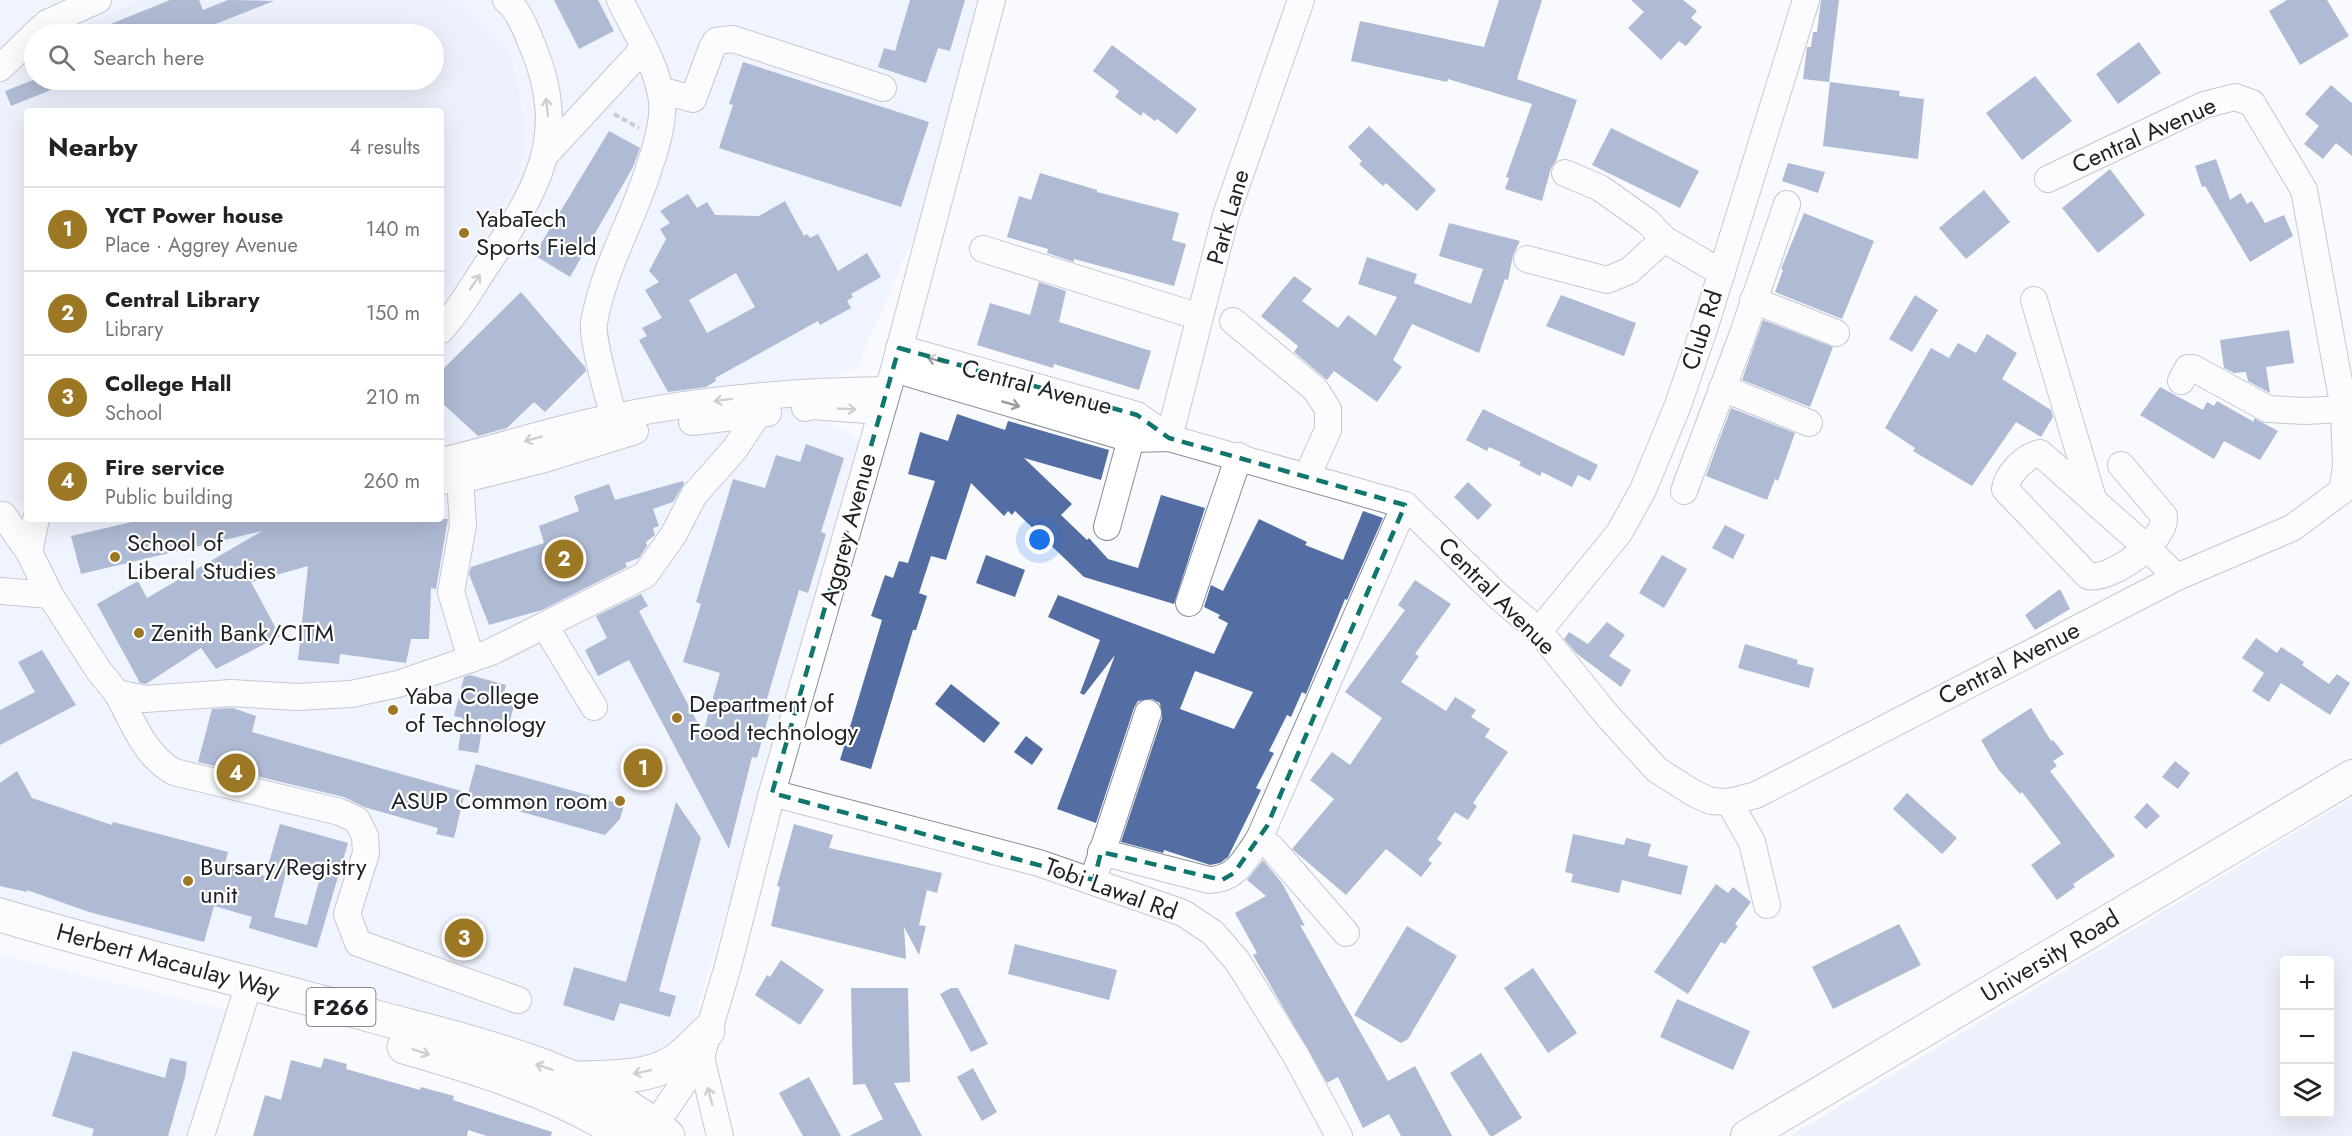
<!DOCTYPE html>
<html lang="en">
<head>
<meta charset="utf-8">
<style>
	body { margin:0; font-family:Jost,sans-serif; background:#f6f6f6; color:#222 }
	.controls { position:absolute; right:18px; bottom:18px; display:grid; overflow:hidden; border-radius:6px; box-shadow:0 6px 24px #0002 }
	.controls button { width:54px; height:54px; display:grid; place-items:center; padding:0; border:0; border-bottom:2px solid #e0e0e0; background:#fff; color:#222; font:30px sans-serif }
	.you { position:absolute; left:1040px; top:540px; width:21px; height:21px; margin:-15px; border:4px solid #fff; border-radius:50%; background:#1a73e8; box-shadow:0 0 0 9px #1a73e833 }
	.badge { display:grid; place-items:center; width:39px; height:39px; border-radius:50%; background:#9c7824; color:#fff; font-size:20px; font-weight:700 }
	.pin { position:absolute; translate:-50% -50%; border:3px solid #fff; box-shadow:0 2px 6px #0006 }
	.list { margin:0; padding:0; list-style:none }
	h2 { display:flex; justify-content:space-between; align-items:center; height:78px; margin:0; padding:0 24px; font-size:26px }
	h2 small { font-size:20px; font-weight:400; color:#767676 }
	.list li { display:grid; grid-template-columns:39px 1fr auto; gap:18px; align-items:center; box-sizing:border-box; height:84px; padding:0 24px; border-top:2px solid #e0e0e0 }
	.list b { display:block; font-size:22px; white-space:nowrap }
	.list p { margin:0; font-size:20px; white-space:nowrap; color:#767676 }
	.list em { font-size:20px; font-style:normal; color:#767676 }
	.icon { flex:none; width:33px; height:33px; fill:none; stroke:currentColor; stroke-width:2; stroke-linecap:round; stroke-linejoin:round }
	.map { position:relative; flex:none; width:2352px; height:1136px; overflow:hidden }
	.search { position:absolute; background:#fff; box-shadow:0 6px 24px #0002; left:24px; top:24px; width:420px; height:66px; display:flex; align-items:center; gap:15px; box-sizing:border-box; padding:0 21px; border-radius:33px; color:#767676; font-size:22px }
	.panel { position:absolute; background:#fff; box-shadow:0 6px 24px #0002; left:24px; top:108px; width:420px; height:414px; border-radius:6px }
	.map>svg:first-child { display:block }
	.built { fill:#e5eeff; fill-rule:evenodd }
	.green { fill:#dde6f9; fill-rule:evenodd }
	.building { fill:#546da2; fill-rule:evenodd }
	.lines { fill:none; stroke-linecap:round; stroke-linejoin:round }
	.minor-casing { stroke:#868d9a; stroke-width:28 }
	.major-casing { stroke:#868d9a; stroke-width:34 }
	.highway-casing { stroke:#868d9a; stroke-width:35 }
	.path { stroke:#94969a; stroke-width:4; stroke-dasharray:6 3; stroke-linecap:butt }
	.minor { stroke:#fff; stroke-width:26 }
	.major { stroke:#fff; stroke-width:32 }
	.highway { stroke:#fff; stroke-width:33 }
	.oneway { stroke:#9a9c9e }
	.marked { fill:none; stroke:#0f766e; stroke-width:4.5; stroke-dasharray:12 8; stroke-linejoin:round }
	.poi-dot { fill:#9c7824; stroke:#fff; stroke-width:2 }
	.labels { text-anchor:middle; stroke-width:4.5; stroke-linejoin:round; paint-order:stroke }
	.shield { fill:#fff; stroke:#626468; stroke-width:1.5 }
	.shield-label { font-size:22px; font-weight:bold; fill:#1f2227 }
	.street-label { font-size:24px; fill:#1f2227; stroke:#fff }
	.poi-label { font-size:24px; fill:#1f2227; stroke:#fff; text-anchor:start }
</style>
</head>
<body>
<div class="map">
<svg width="2352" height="1136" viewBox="0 0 2352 1136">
	<rect width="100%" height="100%" fill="#f9fafd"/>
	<g class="built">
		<path d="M0,0H987L937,184L857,368L809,386L813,414L867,443L695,1017L684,1046L663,1059L592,1068L0,902ZM34,34H434V80H34ZM27,111H441V519H27Z"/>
		<polygon points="0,955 236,1012 192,1136 0,1136"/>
	</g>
	<g class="green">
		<polygon points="139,0 447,0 469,11 510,54 519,92 525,138 520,172 503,207 471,259 441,294 441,111 27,111 27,498 0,504 0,81 34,52 34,80 434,80 434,34 64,34"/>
		<path d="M2352,798V1136H1790ZM2284,960H2330V1114H2284Z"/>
	</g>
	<g class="building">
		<polygon points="170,0 199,0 203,10 228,0 274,1 190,34 86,34"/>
		<polygon points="554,0 598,0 614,31 579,49"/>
		<polygon points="910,0 965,0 950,51 938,48 926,83 878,67 884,48 895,51"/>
		<polygon points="1499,0 1542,0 1517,79 1577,100 1556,161 1551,168 1542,201 1505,189 1509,178 1506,177 1532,104 1448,79 1447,82 1351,61 1360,21 1484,47"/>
		<polygon points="1631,0 1683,0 1697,11 1691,18 1702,27 1686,46 1679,41 1661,60 1628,28 1644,12"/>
		<polygon points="1821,0 1839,0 1829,82 1803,79 1807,47 1811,47 1813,32 1817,32"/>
		<polygon points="2287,0 2327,0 2349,36 2300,65 2269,11"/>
		<polygon points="2139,42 2161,73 2118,104 2096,74"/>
		<polygon points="1112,45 1197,109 1177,134 1157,119 1155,121 1143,112 1141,116 1115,97 1119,91 1093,71"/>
		<polygon points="743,62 929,122 901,207 719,148 733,105 729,104"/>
		<polygon points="2035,76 2072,121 2022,160 1986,113"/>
		<polygon points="33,80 76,80 11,106 5,91"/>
		<polygon points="1830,82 1900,91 1899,96 1924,99 1918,159 1823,146"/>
		<polygon points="2331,85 2352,103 2352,156 2336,143 2323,159 2304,144 2319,126 2305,114"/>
		<polygon points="1369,126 1436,190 1417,211 1386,183 1383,186 1359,164 1362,161 1348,147"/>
		<polygon points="1611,128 1699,171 1680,208 1592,165"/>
		<polygon points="609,131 640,148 633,167 570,277 534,255"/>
		<polygon points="2216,159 2230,200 2241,193 2247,204 2252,201 2265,223 2284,215 2293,236 2250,262 2205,186 2202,187 2195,166"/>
		<polygon points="1788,163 1825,172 1818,193 1782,181"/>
		<polygon points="2110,169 2145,215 2098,253 2062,208"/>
		<polygon points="1040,173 1097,190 1097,192 1179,213 1172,240 1186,244 1174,286 1074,259 1074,262 1047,253 1048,249 1007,237 1019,196 1031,200"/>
		<polygon points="1984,190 2010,222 1966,259 1939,228"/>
		<path d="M688,194L697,208L707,202L715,215L759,216L785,201L804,236L807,234L810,238L818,234L838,271L867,253L881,277L851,294L853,297L847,301L851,308L820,325L818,321L715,378L716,381L706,387L668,392L639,340L647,336L642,328L662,318L645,290L659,282L649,271L666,239L660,229L670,223L660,211ZM736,273L755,307L707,333L689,300Z"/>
		<polygon points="1804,213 1874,241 1842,319 1775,292 1783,270 1781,269"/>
		<polygon points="1449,223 1520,241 1513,255 1508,280 1505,279 1479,353 1412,324 1393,360 1402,367 1377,402 1334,371 1327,380 1294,352 1298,346 1261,316 1294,276 1312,289 1302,301 1338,328 1348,315 1376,336 1397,297 1358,284 1367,257 1417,274 1414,283 1471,304 1483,269 1439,256"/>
		<polygon points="1039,282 1066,291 1059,322 1151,351 1139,390 1054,364 1053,368 977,345 990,303 1030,315"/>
		<polygon points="521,292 585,367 586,371 545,412 534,402 507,428 478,436 441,402 441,371"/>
		<polygon points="1561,295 1636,323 1624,356 1546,326"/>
		<polygon points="1915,295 1938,310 1912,352 1889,339"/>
		<polygon points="1763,320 1833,347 1810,407 1742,380"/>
		<polygon points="2289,330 2294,363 2266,367 2270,393 2248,381 2246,372 2234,373 2224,368 2220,340"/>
		<polygon points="1987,334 2017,353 2002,379 2051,410 2053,417 2041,437 2016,422 1972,486 1913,451 1915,448 1885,428 1931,348 1949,358 1958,343 1976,353"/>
		<polygon points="2160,387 2203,410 2207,402 2214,406 2217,401 2254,422 2254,418 2278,431 2260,460 2224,441 2214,459 2140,415"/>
		<polygon points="1731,408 1795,433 1778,481 1775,479 1767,500 1706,476"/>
		<polygon points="1483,409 1598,465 1590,481 1578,475 1572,487 1542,472 1540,476 1519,465 1521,462 1489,447 1487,451 1466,440"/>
		<polygon points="957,414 1005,430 1008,421 1109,450 1101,480 1024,458 1072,504 1061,515 1087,540 1089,538 1108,559 1138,568 1161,495 1205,508 1174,604 1084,577 1015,511 1012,515 1008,511 1004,516 971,483 946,560 931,556 919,593 927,596 916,630 913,630 871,769 840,760 882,620 871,616 885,575 893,578 899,561 908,563 935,481 908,474 920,432 948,441"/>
		<polygon points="806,444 844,458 821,532 826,534 808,593 799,590 764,709 770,711 757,758 752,757 729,849 629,660 598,676 585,650 607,638 596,616 641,594 648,606 639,611 703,733 720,673 683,662 701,604 696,602 733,479 765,488 776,455 800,462"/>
		<polygon points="683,481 684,484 673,502 653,509 659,526 653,528 655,535 646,542 647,546 639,558 625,563 627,567 542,610 489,625 469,574 471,567 544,543 539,526 579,511 574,496 609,484 615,500"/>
		<polygon points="1468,482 1492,505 1478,520 1454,497"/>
		<path d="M1363,511L1383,518L1347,600L1345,599L1306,694L1302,692L1291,717L1287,715L1269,751L1274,753L1256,788L1261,790L1228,857L1220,863L1210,865L1164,850L1163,853L1121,842L1162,718L1160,703L1152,699L1138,701L1134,708L1096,823L1057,809L1115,655L1084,695L1080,693L1100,640L1048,617L1058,595L1214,654L1228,623L1218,618L1220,615L1204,607L1211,585L1223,591L1259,519L1307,542L1305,545L1343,560ZM1195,671L1253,692L1234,729L1180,709Z"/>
		<polygon points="145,519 448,519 436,589 431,588 429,639 411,639 406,663 340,654 339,664 298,660 308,566 251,582 280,636 216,669 201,648 146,684 140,683 97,604 138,581 147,598 262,531 81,574 71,536"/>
		<polygon points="1725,525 1745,535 1733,559 1712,548"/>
		<polygon points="986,555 1025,570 1015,597 976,583"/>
		<polygon points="1662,555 1687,569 1664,608 1639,593"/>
		<polygon points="1415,580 1451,604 1415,654 1419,656 1401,682 1446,711 1455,697 1476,710 1471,717 1490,729 1485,737 1508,752 1473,803 1477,806 1468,820 1455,812 1437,839 1442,843 1428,860 1432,863 1421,877 1386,849 1346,895 1292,849 1334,799 1310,780 1332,752 1350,765 1382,718 1345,692 1405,610 1398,605"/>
		<polygon points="2060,589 2070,609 2035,630 2025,615"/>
		<polygon points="1607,622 1625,635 1609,656 1631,670 1621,687 1576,653 1564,639 1569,632 1588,644"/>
		<polygon points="2256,638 2277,653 2281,647 2304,662 2302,665 2329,684 2337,674 2350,683 2330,715 2281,683 2269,702 2252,691 2264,673 2242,658"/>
		<polygon points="1745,644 1798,660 1797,664 1814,668 1809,688 1738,668"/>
		<polygon points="42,650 76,705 0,745 0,710 35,692 18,662"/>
		<polygon points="470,675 506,685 503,697 515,701 510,721 502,720 500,728 483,723 478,753 458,750 463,718 454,716 464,677"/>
		<polygon points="951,684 1000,723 984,743 935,704"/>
		<polygon points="233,708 256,716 252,732 465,792 454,838 436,834 438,828 364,807 344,797 198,762 212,709"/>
		<polygon points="2031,708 2051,741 2053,740 2064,754 2053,761 2057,766 2050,771 2115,856 2073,884 2075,887 2057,900 2031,865 2061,843 2022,792 2020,794 1998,769 1981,740"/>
		<polygon points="1026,736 1043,749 1032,765 1014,752"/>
		<polygon points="2175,761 2190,773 2178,789 2162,777"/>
		<polygon points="476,764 624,805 620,819 605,835 467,797"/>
		<path d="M17,771L32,798L112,825L113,822L228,852L225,864L265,876L280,824L348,843L317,948L249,928L252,917L214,906L204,942L89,912L27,890V892L0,886V783ZM288,865L321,874L307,925L274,917Z"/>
		<polygon points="1907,793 1957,838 1942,854 1893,809"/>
		<polygon points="676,802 701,838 659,991 676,996 670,1017 620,1003 614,1021 563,1005 574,967 626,982"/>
		<polygon points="2147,803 2160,816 2146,829 2134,817"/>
		<polygon points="794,824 833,835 829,848 942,873 937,893 927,890 919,925 926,926 919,955 904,927 906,959 771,926 780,887 777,886"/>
		<polygon points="1573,834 1624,845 1626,838 1651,844 1648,856 1688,866 1681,895 1622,880 1619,893 1571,882 1573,874 1565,872"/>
		<polygon points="1263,860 1282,883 1305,926 1300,925 1388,1081 1415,1066 1452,1136 1401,1136 1389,1114 1363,1128 1338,1077 1327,1083 1253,955 1257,953 1235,913 1266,896 1247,880"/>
		<polygon points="1716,884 1728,893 1733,887 1751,902 1735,924 1738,926 1725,944 1721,942 1688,994 1654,972"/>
		<polygon points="1899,924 1921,965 1833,1009 1812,967"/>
		<polygon points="1407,926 1457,956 1408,1039 1401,1043 1354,1015"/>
		<polygon points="1015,944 1117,970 1109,1000 1008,974"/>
		<polygon points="781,960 824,990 800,1025 755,995 767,975 770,977"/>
		<polygon points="1533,968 1577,1033 1548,1053 1504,988"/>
		<polygon points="851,988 908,988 910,1082 894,1083 922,1136 849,1136 883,1119 865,1084 853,1085"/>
		<polygon points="951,988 958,988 988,1044 971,1052 940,994"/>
		<polygon points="1677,999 1750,1031 1733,1070 1660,1037"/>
		<polygon points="73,1051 165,1078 170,1058 187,1062 185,1077 168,1136 92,1136 94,1129 52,1116"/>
		<polygon points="1481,1053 1522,1118 1493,1136 1490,1136 1450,1073"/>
		<polygon points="324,1058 347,1064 346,1069 420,1090 421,1087 454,1096 453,1100 552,1132 551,1136 487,1136 468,1130 467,1136 253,1136 265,1095 281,1100 291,1060 321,1068"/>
		<polygon points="973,1068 997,1112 982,1121 957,1077"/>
		<polygon points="809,1077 841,1136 803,1136 779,1093"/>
	</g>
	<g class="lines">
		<g class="minor-casing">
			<g id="minor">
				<path d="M620,0C635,31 658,67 662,101C664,122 656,148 649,168C633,220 603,269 594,323C591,337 613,418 620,433"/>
				<polyline points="35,34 47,23 98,0"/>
				<polyline points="0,68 34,35"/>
				<polyline points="660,90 693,99 712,48 716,41 733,39 883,88"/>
				<polyline points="547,153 643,49"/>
				<polyline points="1565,173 1600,188 1648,222 1664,239 1722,273"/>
				<polyline points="983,249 1200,317"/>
				<polyline points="1527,259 1607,280 1629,271 1664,239"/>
				<polyline points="1753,300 1836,333"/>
				<polyline points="2034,300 2093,499"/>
				<polyline points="1233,321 1315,389 1328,409 1328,430 1307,476"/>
				<path d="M441,330C460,310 473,285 488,263C537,190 570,136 533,47C527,33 519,9 506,0"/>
				<polyline points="899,348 1137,415 1169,438"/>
				<polyline points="894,369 1131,439 1169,438 1405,505 1498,596 1539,631 1606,714 1657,770 1695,794 1711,801 1729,802 1756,795 2177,577 2292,528 2342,491 2346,467 2344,409 2304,190 2252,103 2235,97 2204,105 2048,179"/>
				<polyline points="2181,381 2188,368 2193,368 2268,409 2305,411 2344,409"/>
				<polyline points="1722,388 1809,423"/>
				<polyline points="805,408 812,406 881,411"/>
				<polyline points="692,422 768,413"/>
				<polyline points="1169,438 1226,215 1301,0"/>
				<path d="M441,461C499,448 556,428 614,417C703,399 795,391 886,390"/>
				<path d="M2121,465L2164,516C2167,541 2110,581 2088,576L2005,489C2007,474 2026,455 2040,453L2148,549L2177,577"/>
				<polyline points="460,479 463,525 451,592 471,659"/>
				<polyline points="441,481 473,477 541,460 635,431"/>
				<polyline points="1684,491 1741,339 1787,204"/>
				<polyline points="3,515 29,552 50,595 99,671 117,693 145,699 231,693 297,697 351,694 398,684 491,652 645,575 674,534 694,495 734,450 770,396"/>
				<polyline points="1107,527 1131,439"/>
				<polyline points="29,552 36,519"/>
				<polyline points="0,591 50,595"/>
				<polyline points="1189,603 1239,456"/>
				<polyline points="545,626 594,707"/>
				<polyline points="1539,631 1619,533 1643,490 1678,405 1706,323 1806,0"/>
				<path d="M117,693C133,722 144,755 174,772L340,812L357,820L365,836L366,853L347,914L358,943L518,1000"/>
				<polyline points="772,793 1039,863 1183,913 1213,933 1238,962 1295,1054 1339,1136"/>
				<polyline points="1729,802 1752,842 1767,905"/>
				<path d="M1101,852L1209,880C1236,880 1245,859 1259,839"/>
				<polyline points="1097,868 1148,713"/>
				<polyline points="1346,933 1272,848 1259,839 1405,505"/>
				<polyline points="701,1057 720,1136"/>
				<polyline points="655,1125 701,1057 728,966 772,793 894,369 992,0"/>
				<polyline points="201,1136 244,1000"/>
			</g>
		</g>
		<g class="major-casing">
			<polyline id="major" points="1747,1136 2352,776"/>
		</g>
		<g class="highway-casing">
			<g id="highway">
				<path d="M0,915C124,952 251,982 376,1017C477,1044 586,1067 668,1136"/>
				<path d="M404,1047C480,1069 559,1093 625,1136"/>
				<path d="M577,1078C608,1077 646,1079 673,1062C686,1054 697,1041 708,1031"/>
			</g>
		</g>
		<polyline class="path" points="614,114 639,128"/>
		<use href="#minor" class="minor"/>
		<use href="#major" class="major"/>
		<use href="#highway" class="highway"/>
	</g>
	<defs><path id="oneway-shaft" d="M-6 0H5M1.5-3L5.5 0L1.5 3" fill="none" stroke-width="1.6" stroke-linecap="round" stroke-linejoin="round" transform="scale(1.5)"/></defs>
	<g class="oneway">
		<use href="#oneway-shaft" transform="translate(547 107) rotate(-96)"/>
		<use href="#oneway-shaft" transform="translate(475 282) rotate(-56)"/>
		<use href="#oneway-shaft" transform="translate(936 360) rotate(-163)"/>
		<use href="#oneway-shaft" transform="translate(723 400) rotate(173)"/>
		<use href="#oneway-shaft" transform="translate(1011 404) rotate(16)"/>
		<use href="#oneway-shaft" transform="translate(847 409) rotate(3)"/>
		<use href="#oneway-shaft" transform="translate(533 439) rotate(165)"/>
		<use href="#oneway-shaft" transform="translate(421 1052) rotate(18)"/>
		<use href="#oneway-shaft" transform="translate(544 1067) rotate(-161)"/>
		<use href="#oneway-shaft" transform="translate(642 1072) rotate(168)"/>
		<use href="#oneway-shaft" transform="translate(710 1096) rotate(-104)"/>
	</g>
	<path d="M0 0H2352V1136H0ZM899,348L1137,415L1169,438L1405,505L1267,826L1234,873L1222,880L1101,852L1094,880L772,793Z" fill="#f9fafd" fill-opacity=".55" fill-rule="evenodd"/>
	<path class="marked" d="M899,348L1137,415L1169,438L1405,505L1267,826L1234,873L1222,880L1101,852L1094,880L772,793Z"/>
	<g class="poi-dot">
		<circle cx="464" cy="233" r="6"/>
		<circle cx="115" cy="557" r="6"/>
		<circle cx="139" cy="633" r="6"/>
		<circle cx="393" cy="710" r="6"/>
		<circle cx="677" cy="718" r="6"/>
		<circle cx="620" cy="801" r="6"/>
		<circle cx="188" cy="881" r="6"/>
	</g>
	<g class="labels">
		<rect class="shield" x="306.5" y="988" width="69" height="38" rx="4.5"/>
		<g class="shield-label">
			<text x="341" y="1015">F266</text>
		</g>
		<g class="street-label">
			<text transform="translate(2144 135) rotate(-24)" y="8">Central Avenue</text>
			<text transform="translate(1228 217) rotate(-74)" y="8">Park Lane</text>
			<text transform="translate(1702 330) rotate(-72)" y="8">Club Rd</text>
			<text transform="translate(1037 387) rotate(15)" y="8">Central Avenue</text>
			<text transform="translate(848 529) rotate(-75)" y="8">Aggrey Avenue</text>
			<text transform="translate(1497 596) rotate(45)" y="8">Central Avenue</text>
			<text transform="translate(2009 663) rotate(-27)" y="8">Central Avenue</text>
			<text transform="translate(1111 889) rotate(20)" y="8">Tobi Lawal Rd</text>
			<text transform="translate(2050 956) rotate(-31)" y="8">University Road</text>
			<text transform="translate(168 961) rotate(15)" y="8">Herbert Macaulay Way</text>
		</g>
		<g class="poi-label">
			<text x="476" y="227">YabaTech<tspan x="476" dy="28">Sports Field</tspan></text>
			<text x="127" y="551">School of<tspan x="127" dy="28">Liberal Studies</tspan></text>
			<text x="151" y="641">Zenith Bank/CITM</text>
			<text x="405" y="704">Yaba College<tspan x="405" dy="28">of Technology</tspan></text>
			<text x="689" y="712">Department of<tspan x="689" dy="28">Food technology</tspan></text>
			<text x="608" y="809" text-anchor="end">ASUP Common room</text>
			<text x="200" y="875">Bursary/Registry<tspan x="200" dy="28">unit</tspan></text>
		</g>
	</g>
</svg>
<div class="controls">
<button>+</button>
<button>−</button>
<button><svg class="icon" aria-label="layers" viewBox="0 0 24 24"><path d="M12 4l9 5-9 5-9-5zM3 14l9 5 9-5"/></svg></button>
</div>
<div class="you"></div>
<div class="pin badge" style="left:643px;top:768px">1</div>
<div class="pin badge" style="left:564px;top:559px">2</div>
<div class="pin badge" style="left:464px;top:938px">3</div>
<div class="pin badge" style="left:236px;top:773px">4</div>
<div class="search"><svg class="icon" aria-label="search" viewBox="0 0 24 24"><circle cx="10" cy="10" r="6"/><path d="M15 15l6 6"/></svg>Search here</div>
<section class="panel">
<h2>Nearby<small>4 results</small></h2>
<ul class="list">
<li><span class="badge">1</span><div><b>YCT Power house</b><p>Place · Aggrey Avenue</p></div><em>140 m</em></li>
<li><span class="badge">2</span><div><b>Central Library</b><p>Library</p></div><em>150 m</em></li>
<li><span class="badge">3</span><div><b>College Hall</b><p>School</p></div><em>210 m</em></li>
<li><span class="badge">4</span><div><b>Fire service</b><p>Public building</p></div><em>260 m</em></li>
</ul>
</section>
</div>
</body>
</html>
